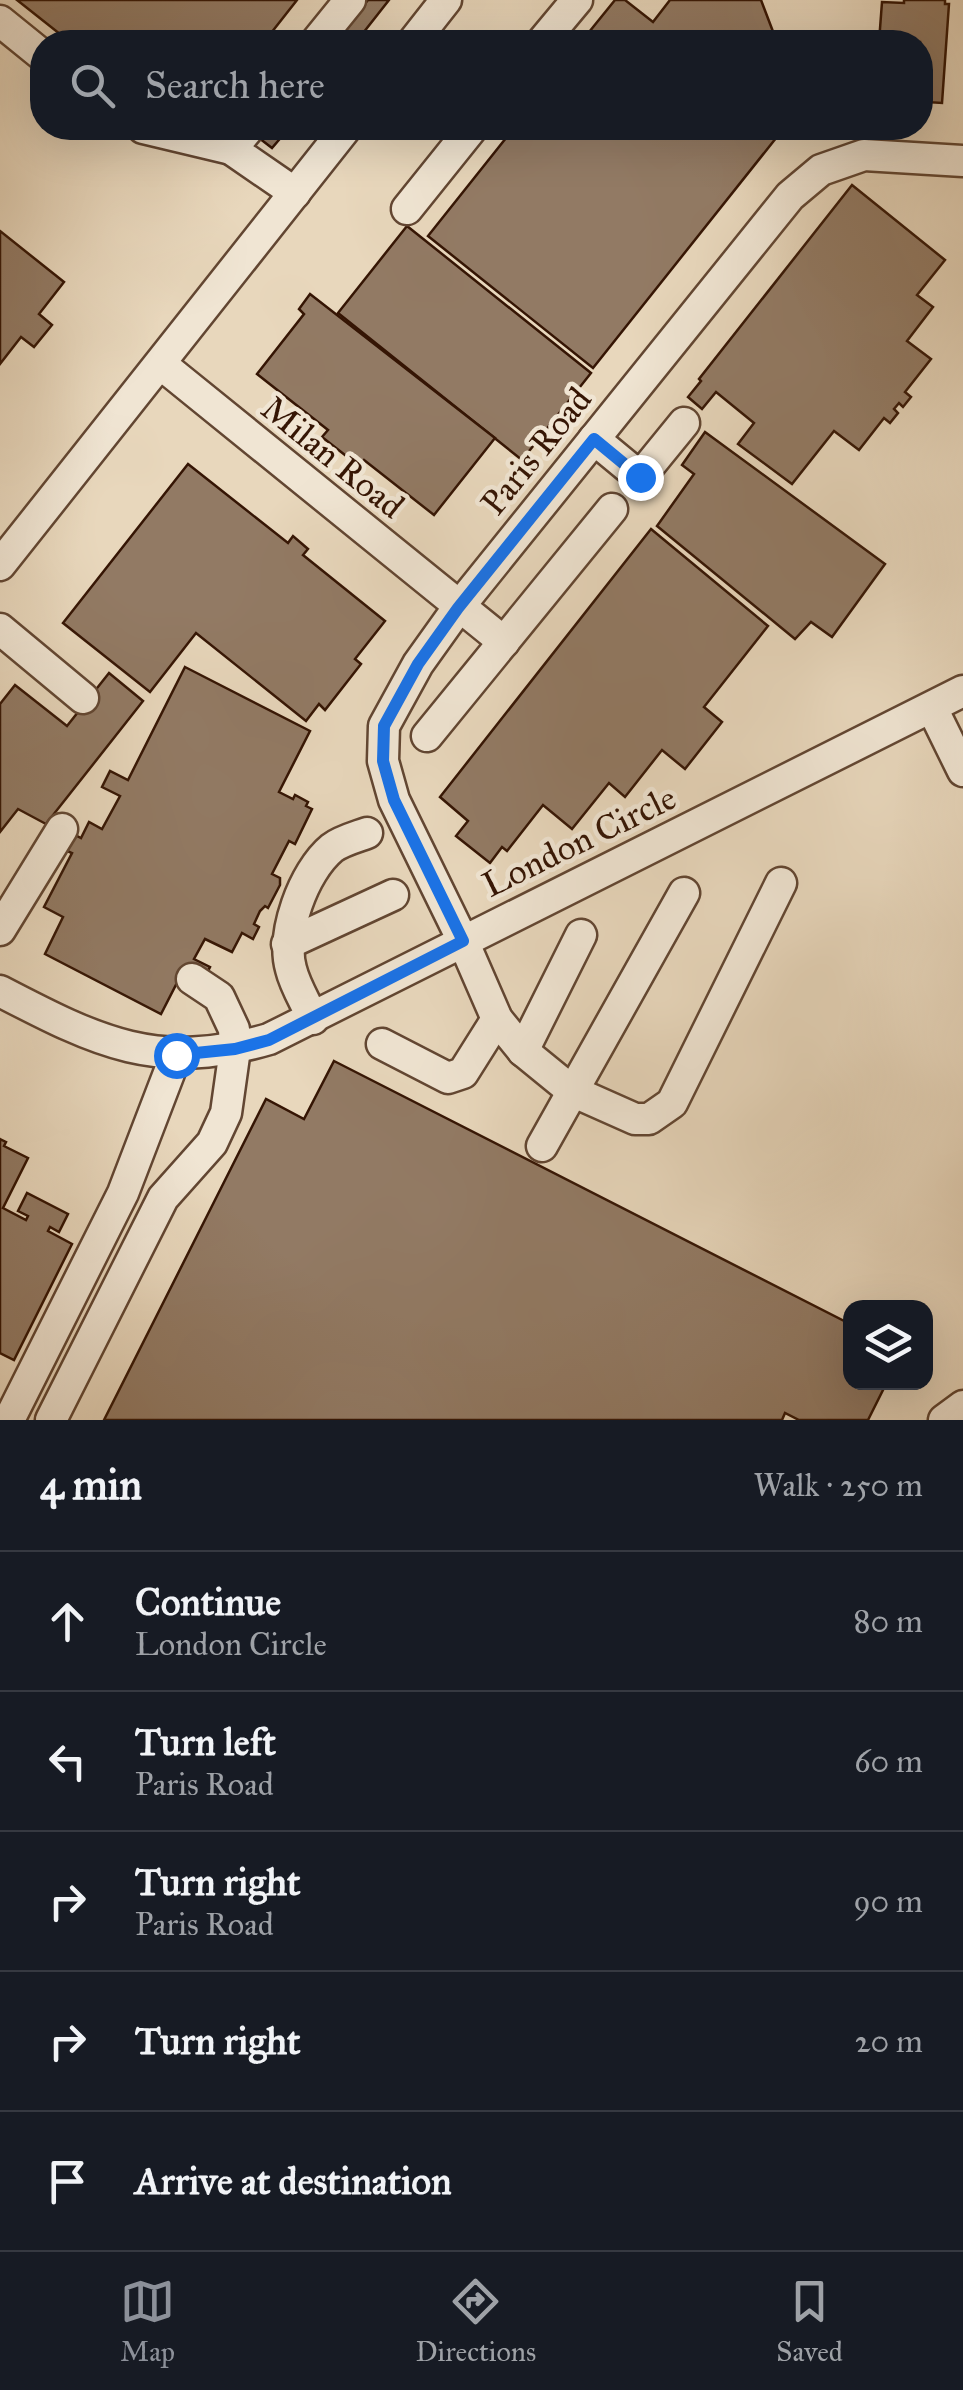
<!DOCTYPE html>
<html lang="en">
<head>
<meta charset="utf-8">
<style>
	body { margin:0; font-family:"IM FELL Great Primer",serif; background:#20242c; color:#f1f3f6 }
	.controls { position:absolute; right:30px; bottom:30px; display:grid; overflow:hidden; border-radius:20px; box-shadow:0 10px 40px #0002 }
	.controls button { width:90px; height:90px; display:grid; place-items:center; padding:0; border:0; border-bottom:2px solid #363941; background:#171b24; color:#f1f3f6; font:50px sans-serif }
	.stop { position:absolute; width:30px; height:30px; margin:-22px; border:8px solid #1a73e8; border-radius:50%; background:#fff }
	.stop.end { background:#1a73e8; border-color:#fff; box-shadow:0 2px 10px #0008 }
	.list { margin:0; padding:0; list-style:none }
	h2 { display:flex; justify-content:space-between; align-items:center; height:130px; margin:0; padding:0 40px; font-size:42px }
	h2 small { font-size:32px; font-weight:400; color:#9ea1a6 }
	.list li { display:grid; grid-template-columns:65px 1fr auto; gap:30px; align-items:center; box-sizing:border-box; height:140px; padding:0 40px; border-top:2px solid #363941 }
	.list b { display:block; font-size:38px; white-space:nowrap }
	.list p { margin:0; font-size:32px; white-space:nowrap; color:#9ea1a6 }
	.list em { font-size:32px; font-style:normal; color:#9ea1a6 }
	.icon { flex:none; width:55px; height:55px; fill:none; stroke:currentColor; stroke-width:2; stroke-linecap:round; stroke-linejoin:round }
	.map { position:relative; flex:none; width:963px; height:1420px; overflow:hidden }
	.search { position:absolute; background:#171b24; box-shadow:0 10px 40px #0002; left:30px; right:30px; top:30px; height:110px; display:flex; align-items:center; gap:25px; box-sizing:border-box; padding:0 35px; border-radius:40px; color:#9ea1a6; font-size:38px }
	.sheet { height:830px; background:#171b24 }
	nav { display:flex; justify-content:space-around; align-items:center; box-sizing:border-box; height:140px; border-top:2px solid #363941; background:#171b24; font-size:28px; color:#9ea1a6 }
	nav a { display:grid; justify-items:center; gap:5px }
	nav .on { color:#8c9099 }
	.map>svg:first-child { display:block }
	.building { fill:#927a64; stroke:#351504; stroke-width:2.5 }
	.lines { fill:none; stroke-linecap:round; stroke-linejoin:round }
	.minor-casing { stroke:#624632; stroke-width:35 }
	.minor { stroke:#f0e5d3; stroke-width:30 }
	.route { stroke:#1a73e8; stroke-width:12 }
	.labels { text-anchor:middle; stroke-width:9; stroke-linejoin:round; paint-order:stroke }
	.street-label { font-size:35px; fill:#351504; stroke:#f0e5d3 }
</style>
</head>
<body>
<div class="map">
<svg width="963" height="1420" viewBox="0 0 963 1420">
	<rect width="100%" height="100%" fill="#e8d7bc"/>
	<filter id="stains"><feTurbulence type="fractalNoise" baseFrequency=".002" numOctaves="4"/><feColorMatrix values="0 0 0 0 .2 0 0 0 0 .09 0 0 0 0 .02 0 0 0 .5 -.17"/></filter>
	<radialGradient id="worn" r=".72"><stop offset=".6" stop-color="#630" stop-opacity="0"/><stop offset="1" stop-color="#630" stop-opacity=".3"/></radialGradient>
	<g class="building">
		<polygon points="17,0 297,0 264,42 137,42 127,34 120,42 70,42"/>
		<polygon points="368,0 389,0 356,42 334,42"/>
		<polygon points="615,0 625,0 653,22 670,0 761,0 777,42 581,42"/>
		<polygon points="904,0 945,0 945,4 949,4 942,103 927,102 926,115 920,114 920,42 879,42 882,2 904,3"/>
		<polygon points="267,128 289,128 272,148 259,138"/>
		<polygon points="514,128 784,128 593,368 428,236"/>
		<polygon points="852,185 945,260 917,295 933,307 907,341 931,359 905,392 911,397 903,407 899,403 894,409 898,413 890,423 884,418 859,450 834,431 792,484 738,444 754,423 716,392 702,409 688,397 701,381 699,379"/>
		<polygon points="407,226 591,373 522,460 338,313"/>
		<polygon points="0,231 64,282 39,314 52,325 34,347 21,337 0,364"/>
		<polygon points="310,294 495,438 434,515 364,460 359,466 322,437 328,430 257,374 304,314 299,309"/>
		<polygon points="705,432 885,564 832,637 811,622 795,639 657,526 694,474 682,465"/>
		<polygon points="188,464 288,543 293,536 308,549 303,555 385,621 355,659 361,664 325,710 319,704 306,721 196,633 150,692 63,623"/>
		<polygon points="651,529 768,626 704,707 722,722 685,769 662,750 625,797 609,783 572,829 543,805 507,851 502,847 490,863 456,836 468,821 440,797"/>
		<polygon points="185,667 310,731 279,792 293,799 295,795 308,802 306,806 312,809 295,844 289,841 272,874 280,878 280,885 268,908 265,906 260,911 254,924 259,927 253,939 242,933 232,952 205,939 194,959 210,967 200,987 180,977 161,1014 45,954 63,917 44,907 72,853 65,850 73,834 81,838 89,822 102,829 120,796 102,787 110,771 128,780"/>
		<polygon points="109,673 143,701 46,824 18,809 0,832 0,704 15,685 67,726"/>
		<polygon points="334,1061 850,1324 850,1382 887,1382 868,1420 799,1420 785,1413 782,1420 104,1420 266,1099 304,1119"/>
		<polygon points="0,1139 6,1142 4,1146 28,1158 3,1208 26,1220 28,1216 18,1211 27,1193 68,1214 59,1232 50,1227 48,1231 72,1244 14,1360 0,1353"/>
	</g>
	<g class="lines">
		<g class="minor-casing">
			<g id="minor">
				<polyline points="0,21 42,55"/>
				<polyline points="316,42 350,0"/>
				<polyline points="413,42 446,0"/>
				<polyline points="542,42 577,0"/>
				<polyline points="143,128 231,149 249,128"/>
				<polyline points="231,149 295,193"/>
				<polyline points="407,209 472,128"/>
				<polyline points="162,365 504,642"/>
				<polyline points="594,439 640,477 684,423"/>
				<polyline points="0,565 346,128"/>
				<polyline points="0,629 83,698"/>
				<polyline points="932,708 963,771"/>
				<polyline points="427,736 612,509"/>
				<polyline points="781,883 672,1103 649,1119 635,1119 572,1091 523,1051 497,1019 463,941 394,800 383,761 384,726 418,664 458,608 790,196 821,170 864,155 963,161"/>
				<polyline points="0,930 62,829"/>
				<polyline points="287,944 393,895"/>
				<path d="M0,991C98,1042 157,1072 269,1039L963,691"/>
				<path d="M313,1019C306,1003 295,986 291,969C281,934 303,872 332,848C341,841 356,837 367,833"/>
				<polyline points="382,1044 448,1078 463,1073 497,1019"/>
				<polyline points="523,1051 581,935"/>
				<polyline points="542,1146 684,893"/>
				<polyline points="9,1420 123,1193 176,1055"/>
				<polyline points="51,1420 163,1198 212,1143 226,1113 235,1049 234,1029 219,997 192,979"/>
				<polyline points="944,1420 963,1406"/>
			</g>
		</g>
		<use href="#minor" class="minor"/>
	</g>
	<g class="lines">
		<polyline class="route" points="176,1055 235,1049 269,1040 463,941 394,800 383,761 384,726 418,664 458,608 594,439 640,477"/>
	</g>
	<g class="labels">
		<g class="street-label">
			<text transform="translate(536 451) rotate(-51)" y="12">Paris Road</text>
			<text transform="translate(333 457) rotate(39)" y="12">Milan Road</text>
			<text transform="translate(579 841) rotate(-26)" y="12">London Circle</text>
		</g>
	</g>
	<rect width="100%" height="100%" filter="url(#stains)"/>
	<rect width="100%" height="100%" fill="url(#worn)"/>
</svg>
<div class="controls">
<button><svg class="icon" aria-label="layers" viewBox="0 0 24 24"><path d="M12 4l9 5-9 5-9-5zM3 14l9 5 9-5"/></svg></button>
</div>
<div class="stop" style="left:176px;top:1055px"></div>
<div class="stop end" style="left:640px;top:477px"></div>
<div class="search"><svg class="icon" aria-label="search" viewBox="0 0 24 24"><circle cx="10" cy="10" r="6"/><path d="M15 15l6 6"/></svg>Search here</div>
</div>
<section class="sheet">
<h2>4 min<small>Walk · 250 m</small></h2>
<ul class="list">
<li><svg class="icon" aria-label="ahead" viewBox="0 0 24 24"><path d="M12 20V5M6 11l6-6 6 6"/></svg><div><b>Continue</b><p>London Circle</p></div><em>80 m</em></li>
<li><svg class="icon" aria-label="left" viewBox="0 0 24 24"><path d="M17 20v-9H6M10 6l-5 5 5 5"/></svg><div><b>Turn left</b><p>Paris Road</p></div><em>60 m</em></li>
<li><svg class="icon" aria-label="right" viewBox="0 0 24 24"><path d="M7 20v-9h11M14 6l5 5-5 5"/></svg><div><b>Turn right</b><p>Paris Road</p></div><em>90 m</em></li>
<li><svg class="icon" aria-label="right" viewBox="0 0 24 24"><path d="M7 20v-9h11M14 6l5 5-5 5"/></svg><div><b>Turn right</b></div><em>20 m</em></li>
<li><svg class="icon" aria-label="arrive" viewBox="0 0 24 24"><path d="M6 21V4h12l-3 4 3 4H6"/></svg><div><b>Arrive at destination</b></div></li>
</ul>
</section>
<nav>
<a class="on"><svg class="icon" aria-label="map" viewBox="0 0 24 24"><path d="M3 6l6-2 6 2 6-2v14l-6 2-6-2-6 2zM9 4v14M15 6v14"/></svg>Map</a>
<a><svg class="icon" aria-label="directions" viewBox="0 0 24 24"><path d="M12 3l9 9-9 9-9-9zM9 14v-3h6M13 9l2 2-2 2"/></svg>Directions</a>
<a><svg class="icon" aria-label="saved" viewBox="0 0 24 24"><path d="M7 4h10v16l-5-4-5 4z"/></svg>Saved</a>
</nav>
</body>
</html>
